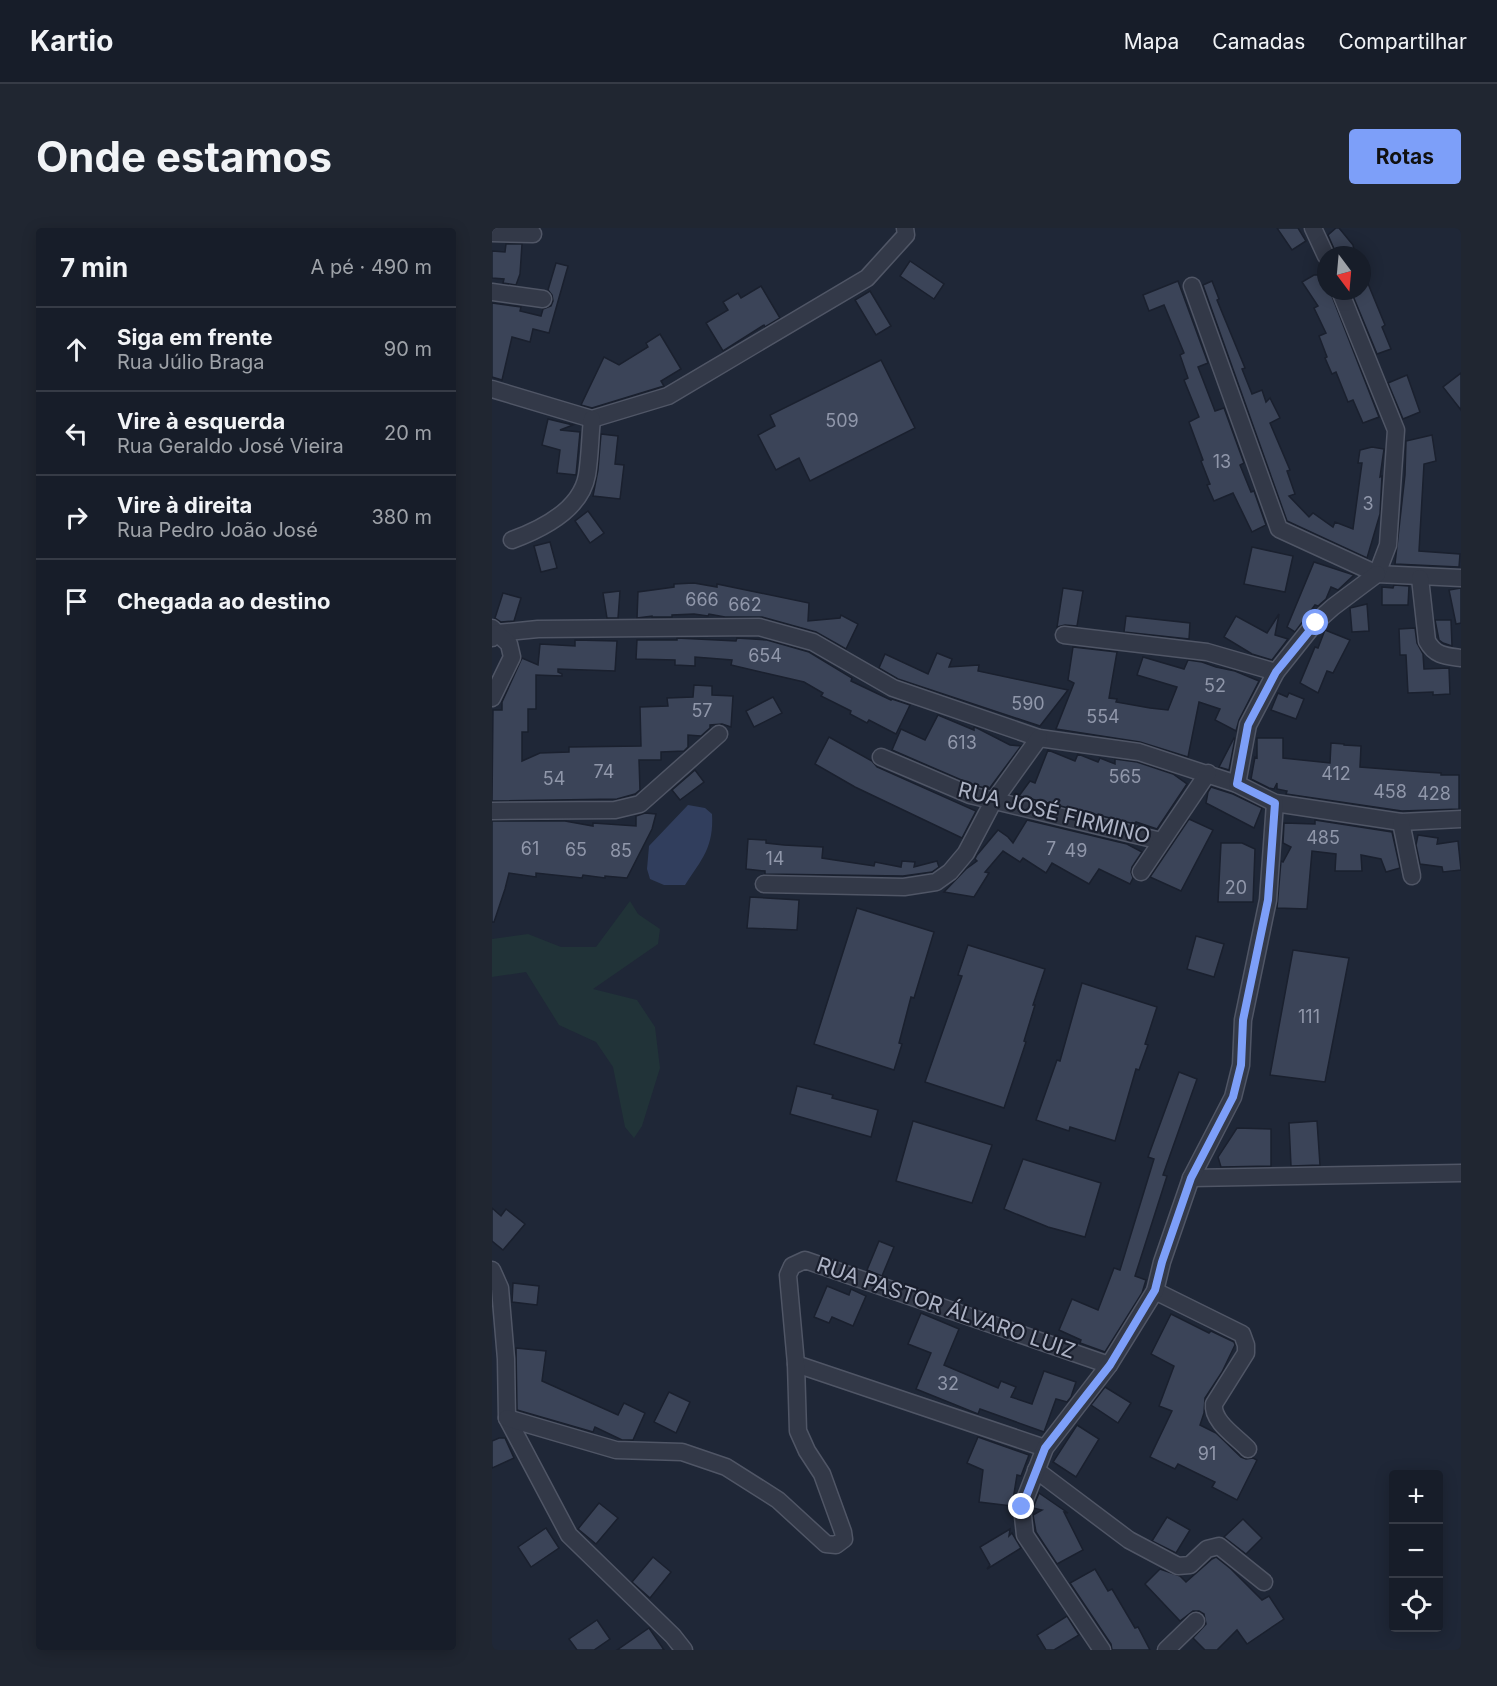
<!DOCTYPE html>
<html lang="pt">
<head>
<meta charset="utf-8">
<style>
	body { margin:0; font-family:Inter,sans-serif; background:#202631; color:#f1f3f6 }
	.controls { position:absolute; right:18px; bottom:18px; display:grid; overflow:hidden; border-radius:6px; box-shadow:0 3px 15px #0003 }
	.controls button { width:54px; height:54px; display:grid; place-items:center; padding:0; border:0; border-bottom:2px solid #363b46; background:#171d29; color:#f1f3f6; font:30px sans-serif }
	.compass { position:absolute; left:825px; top:18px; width:54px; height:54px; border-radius:50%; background:#171d29; box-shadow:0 3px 15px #0003; rotate:164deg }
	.stop { position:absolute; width:18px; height:18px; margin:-14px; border:4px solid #7d9ff9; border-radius:50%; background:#fff }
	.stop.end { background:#7d9ff9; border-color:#fff; box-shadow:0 2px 6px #0008 }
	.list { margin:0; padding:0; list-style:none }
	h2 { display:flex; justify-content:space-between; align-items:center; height:78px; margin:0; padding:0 24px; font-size:26px }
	h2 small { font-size:20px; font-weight:400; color:#9ea2a8 }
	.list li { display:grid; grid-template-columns:39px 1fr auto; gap:18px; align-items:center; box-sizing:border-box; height:84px; padding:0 24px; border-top:2px solid #363b46 }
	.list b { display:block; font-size:22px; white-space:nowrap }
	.list p { margin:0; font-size:20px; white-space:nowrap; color:#9ea2a8 }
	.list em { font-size:20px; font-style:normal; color:#9ea2a8 }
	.icon { flex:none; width:33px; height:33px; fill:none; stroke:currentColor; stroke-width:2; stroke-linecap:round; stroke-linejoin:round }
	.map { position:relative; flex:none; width:969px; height:1422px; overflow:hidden; border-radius:6px }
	header { display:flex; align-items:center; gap:36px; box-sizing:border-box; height:84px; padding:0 30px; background:#171d29; border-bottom:2px solid #363b46 }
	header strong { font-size:28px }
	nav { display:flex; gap:33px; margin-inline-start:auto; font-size:21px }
	.intro { display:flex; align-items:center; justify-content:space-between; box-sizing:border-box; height:144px; padding:0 36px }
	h1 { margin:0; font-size:42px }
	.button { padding:15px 27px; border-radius:6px; background:#7d9ff9; color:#111; font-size:21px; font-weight:700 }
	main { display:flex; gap:36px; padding:0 36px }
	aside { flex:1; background:#171d29; border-radius:6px; box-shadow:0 3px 15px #0003 }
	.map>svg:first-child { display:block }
	.green { fill:#213338 }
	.water { fill:#313e5d }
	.building { fill:#3b4458; stroke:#1a202e; stroke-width:1.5 }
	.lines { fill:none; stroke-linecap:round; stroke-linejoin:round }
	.minor-casing { stroke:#505666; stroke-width:19 }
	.minor { stroke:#333948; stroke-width:16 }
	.route { stroke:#7d9ff9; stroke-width:8 }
	.labels { text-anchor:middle; stroke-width:4.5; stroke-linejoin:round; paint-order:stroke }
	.number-label { font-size:18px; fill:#9097aa }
	.street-label { font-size:21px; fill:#adb3c5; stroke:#191e2c }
</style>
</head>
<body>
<header>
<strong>Kartio</strong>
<nav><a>Mapa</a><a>Camadas</a><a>Compartilhar</a></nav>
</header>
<div class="intro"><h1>Onde estamos</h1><a class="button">Rotas</a></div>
<main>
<aside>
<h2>7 min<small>A pé · 490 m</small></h2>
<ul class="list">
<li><svg class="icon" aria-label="ahead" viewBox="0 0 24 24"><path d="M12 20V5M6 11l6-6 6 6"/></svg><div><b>Siga em frente</b><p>Rua Júlio Braga</p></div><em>90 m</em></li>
<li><svg class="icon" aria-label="left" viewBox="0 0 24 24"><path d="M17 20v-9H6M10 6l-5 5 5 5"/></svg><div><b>Vire à esquerda</b><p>Rua Geraldo José Vieira</p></div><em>20 m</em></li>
<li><svg class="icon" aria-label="right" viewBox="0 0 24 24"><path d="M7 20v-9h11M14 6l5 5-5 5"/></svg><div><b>Vire à direita</b><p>Rua Pedro João José</p></div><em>380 m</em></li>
<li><svg class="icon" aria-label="arrive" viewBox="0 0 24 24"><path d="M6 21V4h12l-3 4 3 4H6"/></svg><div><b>Chegada ao destino</b></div></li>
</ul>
</aside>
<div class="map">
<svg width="969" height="1422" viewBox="0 0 969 1422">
	<rect width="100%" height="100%" fill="#1f2737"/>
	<polygon class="green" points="138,673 146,686 168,701 166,716 101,761 145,772 163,799 168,840 150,898 142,910 133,899 121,839 104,814 67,797 34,744 0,749 0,711 36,706 69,719 104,719"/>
	<path class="water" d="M196,577L213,580L220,586C222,619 210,631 193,657H172L158,651L155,641L157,618Z"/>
	<g class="building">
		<polygon points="785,0 806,0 814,13 800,22"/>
		<polygon points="844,0 847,0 861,17 863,27 846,27 843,23 836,7"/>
		<polygon points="14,16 30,16 28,46 24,57 11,55 12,51 0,50 0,23 13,24"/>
		<polygon points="418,33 452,56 442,71 408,48"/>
		<polygon points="64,35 76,38 57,105 41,101 38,114 20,109 10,152 0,149 0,75 29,79 28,83 49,88 51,81 59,78 61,73 60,67 56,62"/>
		<polygon points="870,41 893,97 890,99 899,121 885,126 859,63 870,63"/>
		<polygon points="822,47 826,47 834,58 834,63 838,63 887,189 871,195 861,172 856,174 844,144 840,146 833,130 835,129 827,108 834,105 822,80 826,78 810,54"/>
		<polygon points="686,53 716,135 706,139 723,183 732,180 752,235 748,237 759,264 762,263 774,297 760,304 741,265 722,273 715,257 718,256 709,233 711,232 697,194 707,189 692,152 696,150 688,127 692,125 672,77 657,83 651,67"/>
		<polygon points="720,53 727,71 725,72 753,140 750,141 760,166 770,162 774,174 778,170 788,190 778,195 798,242 795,243 803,266 797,268 817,289 821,285 841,299 843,294 861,301 870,235 866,235 868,222 880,219 892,221 888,249 890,248 888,286 875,330 795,293 711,57"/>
		<polygon points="269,58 288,90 273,99 272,97 231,123 214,95 236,82 231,74 246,65 249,70"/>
		<polygon points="378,63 399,98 384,107 363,72"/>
		<polygon points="168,106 189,141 169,153 172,158 100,180 89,177 112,129 127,137 156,119 154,115"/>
		<polygon points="389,132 423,200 318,253 307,230 284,242 266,207 283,198 278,187"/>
		<polygon points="969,145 969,182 951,159"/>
		<polygon points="915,147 928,184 911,191 896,155"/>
		<polygon points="56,191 81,197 68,202 88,204 84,247 65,245 68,222 50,217"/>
		<polygon points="109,206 126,208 123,236 132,237 128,271 101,268 106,242"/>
		<polygon points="940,207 944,233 932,236 927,323 968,326 967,339 903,336 913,247 914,213"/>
		<polygon points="96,283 112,305 98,315 83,293"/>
		<polygon points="58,314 65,340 49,344 42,318"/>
		<polygon points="760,319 801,328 793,364 752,356"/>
		<polygon points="822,334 862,347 846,362 839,359 834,371 826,378 823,377 803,404 795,399"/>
		<polygon points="202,355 225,359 225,356 317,375 316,393 348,390 349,387 366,396 354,421 324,404 270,389 233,389 217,386 216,388 202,386 180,387 180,389 160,389 160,388 145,390 146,364 182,359 182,356"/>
		<polygon points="902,357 917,358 916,377 890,377 890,359 901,360"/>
		<polygon points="571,360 591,363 585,398 573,397 565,399"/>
		<polygon points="969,360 969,395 964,396 957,362"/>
		<polygon points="128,363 126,390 115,390 111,365"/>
		<polygon points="11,365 29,370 22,393 9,394 3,390"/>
		<polygon points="875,376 877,403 860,404 858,380"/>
		<polygon points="787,386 783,407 796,411 780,432 760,426 732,409 744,388 775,405"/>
		<polygon points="634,388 698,395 697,411 632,404"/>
		<polygon points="943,392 959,392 960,418 951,415 947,412"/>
		<polygon points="923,400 925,415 931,426 932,441 957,440 958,466 941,467 941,464 916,465 914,427 908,427 907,401"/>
		<polygon points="833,402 858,412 841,445 835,443 826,465 808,455 823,419 826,420"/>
		<polygon points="185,410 244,413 245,410 275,412 317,424 360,450 359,453 399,472 400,471 418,477 404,506 377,492 375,495 358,486 359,483 329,468 331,465 312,454 239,437 240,432 203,429 203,438 183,437 183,432 144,431 145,412 185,412"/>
		<polygon points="83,412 125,413 123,443 66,441 66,444 70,446 70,448 44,447 44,481 36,481 36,504 30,504 30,533 48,525 77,524 77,519 149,518 148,479 176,478 175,470 201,469 202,457 220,458 220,467 241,468 239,499 230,496 218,497 218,500 209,508 196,507 196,519 192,523 169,524 169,532 147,532 148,562 143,566 125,571 0,573 1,482 10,482 10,474 30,430 46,437 48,416 83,418"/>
		<polygon points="581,419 625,424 617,470 625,471 624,474 658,480 676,482 685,459 645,447 651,429 692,441 696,432 710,434 724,439 743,443 767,453 747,492 744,503 723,492 728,481 707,474 696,529 648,514 564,501 582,455 576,452"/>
		<polygon points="445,425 460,431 457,439 487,437 486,443 576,462 548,498 406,451 387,440 393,426 436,446"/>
		<polygon points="786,465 795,469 797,465 812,471 804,491 779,482"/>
		<polygon points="281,469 290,485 262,499 254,483"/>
		<polygon points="446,487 482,502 482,499 485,500 518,517 529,518 497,561 481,557 400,522 409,501 433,512"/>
		<polygon points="337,509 380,533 385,539 484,583 470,610 363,559 323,536"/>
		<polygon points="742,510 743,511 737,542 727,539"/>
		<polygon points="765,510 791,510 791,530 838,535 839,515 852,516 852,517 869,518 868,539 932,544 949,545 949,547 967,547 967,581 910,583 794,566 795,563 785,561 785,555 782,561 777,560 759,551 763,529 765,530"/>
		<polygon points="556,522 583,533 586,526 606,534 608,530 623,536 623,531 645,534 681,546 695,556 665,601 644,594 643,596 527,568 538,553 543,555"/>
		<polygon points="203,542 212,554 188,572 180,562"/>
		<polygon points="719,559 741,566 770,580 762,600 714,575 716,564"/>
		<polygon points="153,585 164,586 160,601 135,650 113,648 113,650 91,647 90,650 44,645 44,649 17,645 13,661 2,694 0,694 0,593 73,593 101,598 101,595 144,598 144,588"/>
		<polygon points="697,591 721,602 689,663 658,649"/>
		<polygon points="535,592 635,616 650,624 640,639 639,644 641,650 638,656 607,641 597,656 560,635 554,645 531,630 528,634 511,623 493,644 497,645 482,669 452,664 474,641 485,633 483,631 485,627 506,602 516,609 521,615"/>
		<polygon points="823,592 900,604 908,640 894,644 889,631 869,627 870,643 843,643 844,626 820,623 815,681 785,680 789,633 791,634 799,619 791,615 792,595 823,596"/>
		<polygon points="926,607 946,610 945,616 966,613 969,642 951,644 950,639 928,636 924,617"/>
		<polygon points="256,611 274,612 274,615 292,617 331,619 330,630 382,638 383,634 409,639 410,633 423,634 422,639 445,633 447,639 440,644 411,648 273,646 273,643 254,641"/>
		<polygon points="729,615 750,615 763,621 761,674 726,674"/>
		<polygon points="258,669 307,672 305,702 255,700"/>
		<polygon points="365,680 442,704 422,770 419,769 407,815 410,816 402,842 322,816"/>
		<polygon points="704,708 732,716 722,749 695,741"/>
		<polygon points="476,717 553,741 541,777 543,777 532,813 534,814 512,880 433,854 470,748 466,747"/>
		<polygon points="801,722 857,730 833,854 778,847"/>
		<polygon points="590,755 665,779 653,816 656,817 647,842 644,841 623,913 578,899 577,903 544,892 565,832 568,833"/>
		<polygon points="687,844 705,851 671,947 675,948 643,1048 654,1052 650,1065 613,1124 588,1115 589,1112 567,1102 580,1071 606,1082 622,1040 628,1042 662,931 656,929"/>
		<polygon points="305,858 341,867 340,870 386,882 379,909 298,886"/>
		<polygon points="421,893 500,917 480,975 404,953"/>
		<polygon points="825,893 828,937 799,938 797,895"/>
		<polygon points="745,900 779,901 779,938 729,939 726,929"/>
		<polygon points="531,931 609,955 593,1009 556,999 512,981"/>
		<polygon points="0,980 9,988 14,981 33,996 11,1022 0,1013"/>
		<polygon points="387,1013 402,1019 390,1048 375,1042"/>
		<polygon points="21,1055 47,1058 45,1077 20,1074"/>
		<polygon points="335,1058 357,1067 359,1061 374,1068 361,1098 340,1089 337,1095 322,1089"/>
		<polygon points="429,1085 467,1101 452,1137 506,1160 509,1153 524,1159 519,1169 540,1176 552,1143 584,1154 579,1169 575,1174 564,1171 552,1204 488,1181 486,1186 424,1161 439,1125 416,1116"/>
		<polygon points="679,1086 717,1105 719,1103 742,1114 743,1117 730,1144 713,1170 712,1185 708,1197 724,1205 749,1229 754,1231 761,1230 765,1232 745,1272 720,1259 723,1254 686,1236 683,1241 658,1229 680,1183 667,1178 682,1138 659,1126"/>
		<polygon points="24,1120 54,1123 50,1153 126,1187 132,1175 153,1185 141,1212 130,1212 103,1199 101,1204 25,1182"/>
		<polygon points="613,1159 639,1175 626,1195 599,1177"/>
		<polygon points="177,1164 198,1174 184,1205 162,1194"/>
		<polygon points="585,1197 607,1211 584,1249 561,1234"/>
		<polygon points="486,1209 537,1227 529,1248 525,1247 520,1278 487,1274 491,1242 475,1235"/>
		<polygon points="7,1210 13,1210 22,1230 0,1240 0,1213"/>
		<polygon points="547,1265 576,1285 572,1284 591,1322 565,1336 544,1304 541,1287 550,1282 541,1280"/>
		<polygon points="107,1275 126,1290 104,1316 86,1301"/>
		<polygon points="675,1289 698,1302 684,1325 660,1313"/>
		<polygon points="751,1291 770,1310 754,1326 732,1309"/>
		<polygon points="54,1300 67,1320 39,1339 26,1319"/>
		<polygon points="518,1301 517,1308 520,1305 529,1320 495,1341 498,1337 488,1319"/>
		<polygon points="161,1329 179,1344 158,1370 140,1354"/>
		<polygon points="724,1329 739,1341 770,1372 777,1368 792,1391 755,1416 745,1402 725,1422 713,1422 701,1410 714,1396 712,1386 707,1383 701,1383 688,1393 653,1356 668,1341 688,1348 694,1354 720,1331"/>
		<polygon points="603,1341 616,1363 620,1361 643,1400 646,1399 658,1422 620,1422 619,1416 578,1355"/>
		<polygon points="575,1388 587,1407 562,1422 554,1422 545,1407"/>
		<polygon points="105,1392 118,1411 102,1422 85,1422 77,1411"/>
		<polygon points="157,1400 172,1422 125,1422"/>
	</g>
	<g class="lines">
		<g class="minor-casing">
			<g id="minor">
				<polyline points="821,0 834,28"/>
				<polyline points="0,5 41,6"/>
				<polyline points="700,58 787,301 885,346 969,350"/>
				<polyline points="848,63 904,202 896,317 885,346"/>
				<polyline points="0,64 51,71"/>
				<polyline points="0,161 100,191 176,168 375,50 414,7 413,0"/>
				<path d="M20,312C50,301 89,282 95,247C98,229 98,210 100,191"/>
				<path d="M928,350L935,413C943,428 954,428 969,430"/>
				<polyline points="0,400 5,405 46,401 267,399 321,414 401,460 547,510 647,524 745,556 783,575 909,594 969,591"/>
				<polyline points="572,407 715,424 784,444"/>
				<polyline points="0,410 5,405 17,416 20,429 0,470"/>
				<polyline points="389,529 478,567 669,613"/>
				<polyline points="745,556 756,497 784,444 823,395 841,379 885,346"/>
				<polyline points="0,583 123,582 148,576 227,506"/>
				<polyline points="909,594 920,648"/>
				<polyline points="649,644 716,545"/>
				<polyline points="272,656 412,659 444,654 458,644 474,625 501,574 547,510"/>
				<polyline points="699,950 969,945"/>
				<polyline points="0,1042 8,1060 14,1131 15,1190 77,1307 181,1408 192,1422"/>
				<path d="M663,1063L750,1106L754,1117V1125L722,1176C720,1194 745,1209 756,1221"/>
				<polyline points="304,1136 553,1220"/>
				<polyline points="15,1190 124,1222 190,1224 234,1239 286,1272 334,1316 344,1317 352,1311 351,1304 330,1246 315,1223 306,1203 304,1136 296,1047 300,1038 313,1032 617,1137"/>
				<polyline points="544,1242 637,1312 686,1338 698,1337 715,1321 727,1318 772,1354"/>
				<polyline points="610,1422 533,1307 530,1279 553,1220 617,1137 663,1063 670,1034 699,950 741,869 749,837 751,792 776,672 783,575"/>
				<polyline points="674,1422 704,1393"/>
			</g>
		</g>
		<use href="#minor" class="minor"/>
	</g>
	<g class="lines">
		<polyline class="route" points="530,1279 553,1220 618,1137 663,1062 670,1034 699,950 741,869 749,837 751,792 776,672 783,575 745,556 756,497 784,444 824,395"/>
	</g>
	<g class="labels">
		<g class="number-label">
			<text x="350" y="199">509</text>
			<text x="730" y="240">13</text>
			<text x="876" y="282">3</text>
			<text x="210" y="378">666</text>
			<text x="253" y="383">662</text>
			<text x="273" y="434">654</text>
			<text x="723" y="464">52</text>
			<text x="536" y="482">590</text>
			<text x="210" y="489">57</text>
			<text x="611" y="495">554</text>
			<text x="470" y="521">613</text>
			<text x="112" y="550">74</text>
			<text x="844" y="552">412</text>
			<text x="633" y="555">565</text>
			<text x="62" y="557">54</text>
			<text x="898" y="570">458</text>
			<text x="942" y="572">428</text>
			<text x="831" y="616">485</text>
			<text x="38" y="627">61</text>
			<text x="559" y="627">7</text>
			<text x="84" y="628">65</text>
			<text x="129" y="629">85</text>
			<text x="584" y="629">49</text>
			<text x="283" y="637">14</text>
			<text x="744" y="666">20</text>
			<text x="817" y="795">111</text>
			<text x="456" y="1162">32</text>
			<text x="715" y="1232">91</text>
		</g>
		<g class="street-label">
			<text transform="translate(562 585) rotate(14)" y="7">RUA JOSÉ FIRMINO</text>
			<text transform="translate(454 1080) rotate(19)" y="7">RUA PASTOR ÁLVARO LUIZ</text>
		</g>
	</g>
</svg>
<div class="controls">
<button>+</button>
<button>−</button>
<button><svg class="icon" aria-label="locate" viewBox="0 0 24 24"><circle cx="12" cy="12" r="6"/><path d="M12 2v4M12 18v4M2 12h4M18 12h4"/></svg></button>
</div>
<svg class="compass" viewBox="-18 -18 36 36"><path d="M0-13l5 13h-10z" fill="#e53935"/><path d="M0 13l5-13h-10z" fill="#9ea2a8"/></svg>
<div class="stop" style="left:824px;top:395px"></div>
<div class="stop end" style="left:530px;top:1279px"></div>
</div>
</main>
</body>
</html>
